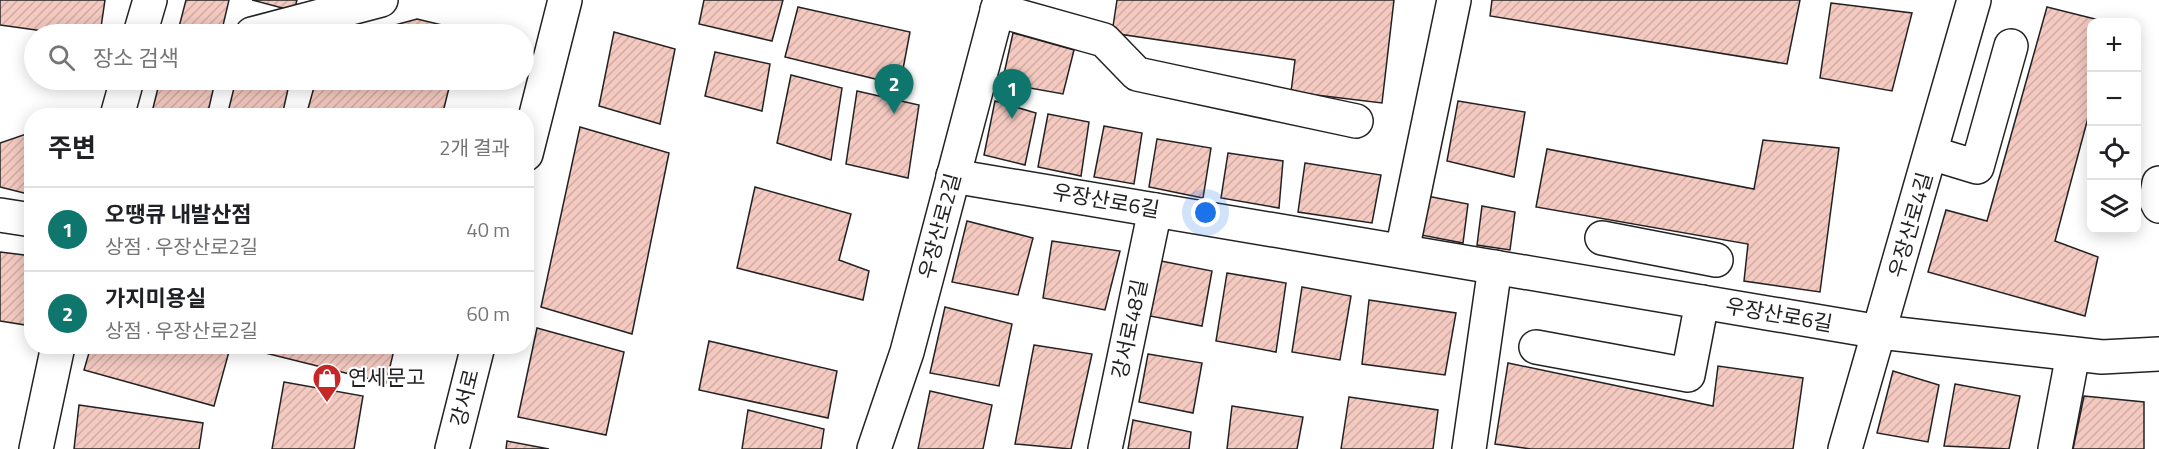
<!DOCTYPE html>
<html lang="ko">
<head>
<meta charset="utf-8">
<style>
	body { margin:0; font-family:"Titillium Web","Noto Sans KR",sans-serif; background:#f6f6f6; color:#202124 }
	.controls { position:absolute; right:18px; top:18px; display:grid; overflow:hidden; border-radius:12px; box-shadow:0 3px 15px #0003 }
	.controls button { width:54px; height:54px; display:grid; place-items:center; padding:0; border:0; border-bottom:2px solid #e0e0e0; background:#fff; color:#202124; font:30px sans-serif }
	.you { position:absolute; left:1206px; top:213px; width:21px; height:21px; margin:-15px; border:4px solid #fff; border-radius:50%; background:#1a73e8; box-shadow:0 0 0 9px #1a73e833 }
	.badge { display:grid; place-items:center; width:39px; height:39px; border-radius:50%; background:#0f766e; color:#fff; font-size:20px; font-weight:700 }
	.pin { position:absolute; translate:-50% -50px; filter:drop-shadow(0 2px 3px #0008) }
	.pin::after { content:''; position:absolute; top:32px; width:21px; height:18px; background:inherit; clip-path:polygon(0 0,100% 0,50% 100%) }
	.list { margin:0; padding:0; list-style:none }
	h2 { display:flex; justify-content:space-between; align-items:center; height:78px; margin:0; padding:0 24px; font-size:26px }
	h2 small { font-size:20px; font-weight:400; color:#757577 }
	.list li { display:grid; grid-template-columns:39px 1fr auto; gap:18px; align-items:center; box-sizing:border-box; height:84px; padding:0 24px; border-top:2px solid #e0e0e0 }
	.list b { display:block; font-size:22px; white-space:nowrap }
	.list p { margin:0; font-size:20px; white-space:nowrap; color:#757577 }
	.list em { font-size:20px; font-style:normal; color:#757577 }
	.icon { flex:none; width:33px; height:33px; fill:none; stroke:currentColor; stroke-width:2; stroke-linecap:round; stroke-linejoin:round }
	.map { position:relative; flex:none; width:2159px; height:449px; overflow:hidden }
	.search { position:absolute; background:#fff; box-shadow:0 3px 15px #0003; left:24px; top:24px; width:510px; height:66px; display:flex; align-items:center; gap:15px; box-sizing:border-box; padding:0 21px; border-radius:33px; color:#757577; font-size:22px }
	.panel { position:absolute; background:#fff; box-shadow:0 3px 15px #0003; left:24px; top:108px; width:510px; height:246px; border-radius:24px }
	.map>svg:first-child { display:block }
	.building { fill:url(#building-hatch); stroke:#222; stroke-width:1.5 }
	.lines { fill:none; stroke-linecap:round; stroke-linejoin:round }
	.minor-casing { stroke:#222; stroke-width:36 }
	.major-casing { stroke:#222; stroke-width:36 }
	.minor { stroke:#fff; stroke-width:33 }
	.major { stroke:#fff; stroke-width:33 }
	.labels { text-anchor:middle; stroke-width:4.5; stroke-linejoin:round; paint-order:stroke }
	.street-label { font-size:21px; fill:#222; stroke:#fff }
	.poi-label { font-size:21px; fill:#222; stroke:#fff; text-anchor:start }
</style>
</head>
<body>
<div class="map">
<svg width="2159" height="449" viewBox="0 0 2159 449">
	<defs>
		<pattern id="building-hatch" width="6" height="6" patternUnits="userSpaceOnUse" patternTransform="scale(1.5)"><rect width="6" height="6" fill="#f3c9c0"/><path d="M-1 1l2-2M0 6l6-6M5 7l2-2" fill="none" stroke="#d0aca5"/></pattern>
	</defs>
	<rect width="100%" height="100%" fill="#fff"/>
	<g class="building">
		<polygon points="0,0 105,0 100,34 65,34 0,25"/>
		<polygon points="186,0 229,0 221,34 179,27"/>
		<polygon points="252,0 297,0 294,11"/>
		<polygon points="704,0 783,0 772,41 699,24"/>
		<polygon points="1117,0 1394,0 1382,103 1291,92 1295,60 1112,33"/>
		<polygon points="1492,0 1800,0 1787,64 1490,16"/>
		<polygon points="1831,3 1912,13 1892,91 1820,78"/>
		<polygon points="798,7 910,32 900,85 785,57"/>
		<polygon points="2047,7 2107,22 2092,22 2092,103 2055,241 2098,257 2085,316 1928,272 1946,210 1987,221"/>
		<polygon points="417,19 463,30 462,34 362,34"/>
		<polygon points="614,32 675,49 660,124 599,106"/>
		<polygon points="1013,33 1074,50 1063,94 1002,83"/>
		<polygon points="715,52 770,64 762,111 705,96"/>
		<polygon points="791,75 842,88 831,160 777,143"/>
		<polygon points="160,80 187,80 214,86 207,116 151,116"/>
		<polygon points="236,80 290,80 282,116 227,116"/>
		<polygon points="316,80 451,80 442,116 306,116"/>
		<polygon points="857,91 919,105 908,178 846,164"/>
		<polygon points="995,101 1036,113 1025,165 984,155"/>
		<polygon points="1458,101 1525,112 1514,177 1447,161"/>
		<polygon points="1048,114 1089,122 1081,176 1038,167"/>
		<polygon points="1104,126 1142,133 1134,184 1094,177"/>
		<polygon points="580,127 669,153 632,334 541,307"/>
		<polygon points="32,132 32,195 0,187 0,143"/>
		<polygon points="1157,139 1211,148 1203,198 1149,187"/>
		<polygon points="1763,140 1839,148 1820,292 1744,281 1748,244 1536,207 1547,149 1754,189"/>
		<polygon points="1228,153 1283,161 1279,208 1221,198"/>
		<polygon points="1305,163 1381,175 1372,223 1298,212"/>
		<polygon points="755,187 851,214 839,260 869,271 863,300 737,268"/>
		<polygon points="1427,196 1468,204 1463,243 1421,235"/>
		<polygon points="1482,206 1515,212 1510,250 1477,245"/>
		<polygon points="967,221 1033,238 1018,295 952,282"/>
		<polygon points="1052,241 1120,251 1105,310 1043,298"/>
		<polygon points="0,252 32,256 32,326 0,321"/>
		<polygon points="1161,261 1212,271 1202,326 1150,316"/>
		<polygon points="1227,273 1286,283 1276,352 1216,341"/>
		<polygon points="1302,287 1351,296 1340,360 1292,352"/>
		<polygon points="1369,300 1456,313 1445,375 1362,364"/>
		<polygon points="945,307 1012,324 999,386 930,373"/>
		<polygon points="537,328 624,352 606,435 518,417"/>
		<polygon points="709,341 837,371 828,418 699,390"/>
		<polygon points="1034,345 1092,354 1071,449 1015,444"/>
		<polygon points="91,346 226,346 230,348 214,406 84,370"/>
		<polygon points="262,346 395,346 386,383 261,352"/>
		<polygon points="1148,354 1202,363 1193,413 1139,402"/>
		<polygon points="1508,363 1713,406 1718,366 1803,378 1793,449 1531,449 1495,444"/>
		<polygon points="1893,371 1939,385 1928,442 1877,433"/>
		<polygon points="284,382 363,396 354,449 272,449"/>
		<polygon points="1955,384 2020,396 2009,449 1944,446"/>
		<polygon points="930,391 992,405 983,449 918,449"/>
		<polygon points="2084,396 2144,402 2144,449 2073,449"/>
		<polygon points="1349,397 1438,410 1433,449 1341,449"/>
		<polygon points="79,405 203,423 199,449 74,449"/>
		<polygon points="1232,406 1303,417 1297,449 1227,449"/>
		<polygon points="748,410 824,429 821,449 742,449"/>
		<polygon points="1133,420 1191,432 1189,449 1128,449"/>
		<polygon points="507,441 549,449 506,449"/>
	</g>
	<g class="lines">
		<g class="minor-casing">
			<g id="minor">
				<polyline points="997,10 1104,40 1137,74 1356,121"/>
				<polyline points="140,34 150,0"/>
				<polyline points="252,34 381,0"/>
				<polyline points="117,116 127,80"/>
				<polyline points="1931,153 1977,167 2011,46"/>
				<polyline points="953,176 1880,332 2102,357 2159,354"/>
				<polyline points="2159,183 2156,200 2159,206"/>
				<polyline points="0,215 32,220"/>
				<polyline points="1602,238 1716,260"/>
				<polyline points="1402,251 1454,0"/>
				<polyline points="1536,347 1688,375 1702,302"/>
				<polyline points="36,449 58,346"/>
				<polyline points="874,449 907,352 1000,0"/>
				<polyline points="1105,449 1155,210"/>
				<polyline points="1469,449 1495,267"/>
				<polyline points="1845,449 1974,0"/>
				<polyline points="2055,449 2073,354"/>
			</g>
		</g>
		<g class="major-casing">
			<g id="major">
				<polyline points="526,154 565,0"/>
				<polyline points="452,449 478,346"/>
			</g>
		</g>
		<use href="#minor" class="minor"/>
		<use href="#major" class="major"/>
	</g>
	<defs>
		<g id="shop-pin" transform="scale(1.5)"><path d="M0 17L-7.5 6A9.5 9.5 0 1 1 7.5 6Z" fill="#c62828" stroke="#fff"/><path d="M-5-2.5h2.3a2.7 3.5 0 0 1 5.4 0H5L5.5 6h-11ZM-1.5-2.5h3a1.5 2.3 0 0 0-3 0Z" fill="#fff"/></g>
	</defs>
	<g fill-rule="evenodd">
		<use href="#shop-pin" x="327" y="378"/>
	</g>
	<g class="labels">
		<g class="street-label">
			<text transform="translate(1106 201) rotate(10)" y="7">우장산로6길</text>
			<text transform="translate(1911 225) rotate(-74)" y="7">우장산로4길</text>
			<text transform="translate(940 226) rotate(-75)" y="7">우장산로2길</text>
			<text transform="translate(1779 315) rotate(10)" y="7">우장산로6길</text>
			<text transform="translate(1130 329) rotate(-78)" y="7">강서로48길</text>
			<text transform="translate(465 398) rotate(-76)" y="7">강서로</text>
		</g>
		<g class="poi-label">
			<text x="348" y="385">연세문고</text>
		</g>
	</g>
</svg>
<div class="controls">
<button>+</button>
<button>−</button>
<button><svg class="icon" aria-label="locate" viewBox="0 0 24 24"><circle cx="12" cy="12" r="6"/><path d="M12 2v4M12 18v4M2 12h4M18 12h4"/></svg></button>
<button><svg class="icon" aria-label="layers" viewBox="0 0 24 24"><path d="M12 4l9 5-9 5-9-5zM3 14l9 5 9-5"/></svg></button>
</div>
<div class="you"></div>
<div class="pin badge" style="left:1012px;top:119px">1</div>
<div class="pin badge" style="left:894px;top:114px">2</div>
<div class="search"><svg class="icon" aria-label="search" viewBox="0 0 24 24"><circle cx="10" cy="10" r="6"/><path d="M15 15l6 6"/></svg>장소 검색</div>
<section class="panel">
<h2>주변<small>2개 결과</small></h2>
<ul class="list">
<li><span class="badge">1</span><div><b>오땡큐 내발산점</b><p>상점 · 우장산로2길</p></div><em>40 m</em></li>
<li><span class="badge">2</span><div><b>가지미용실</b><p>상점 · 우장산로2길</p></div><em>60 m</em></li>
</ul>
</section>
</div>
</body>
</html>
